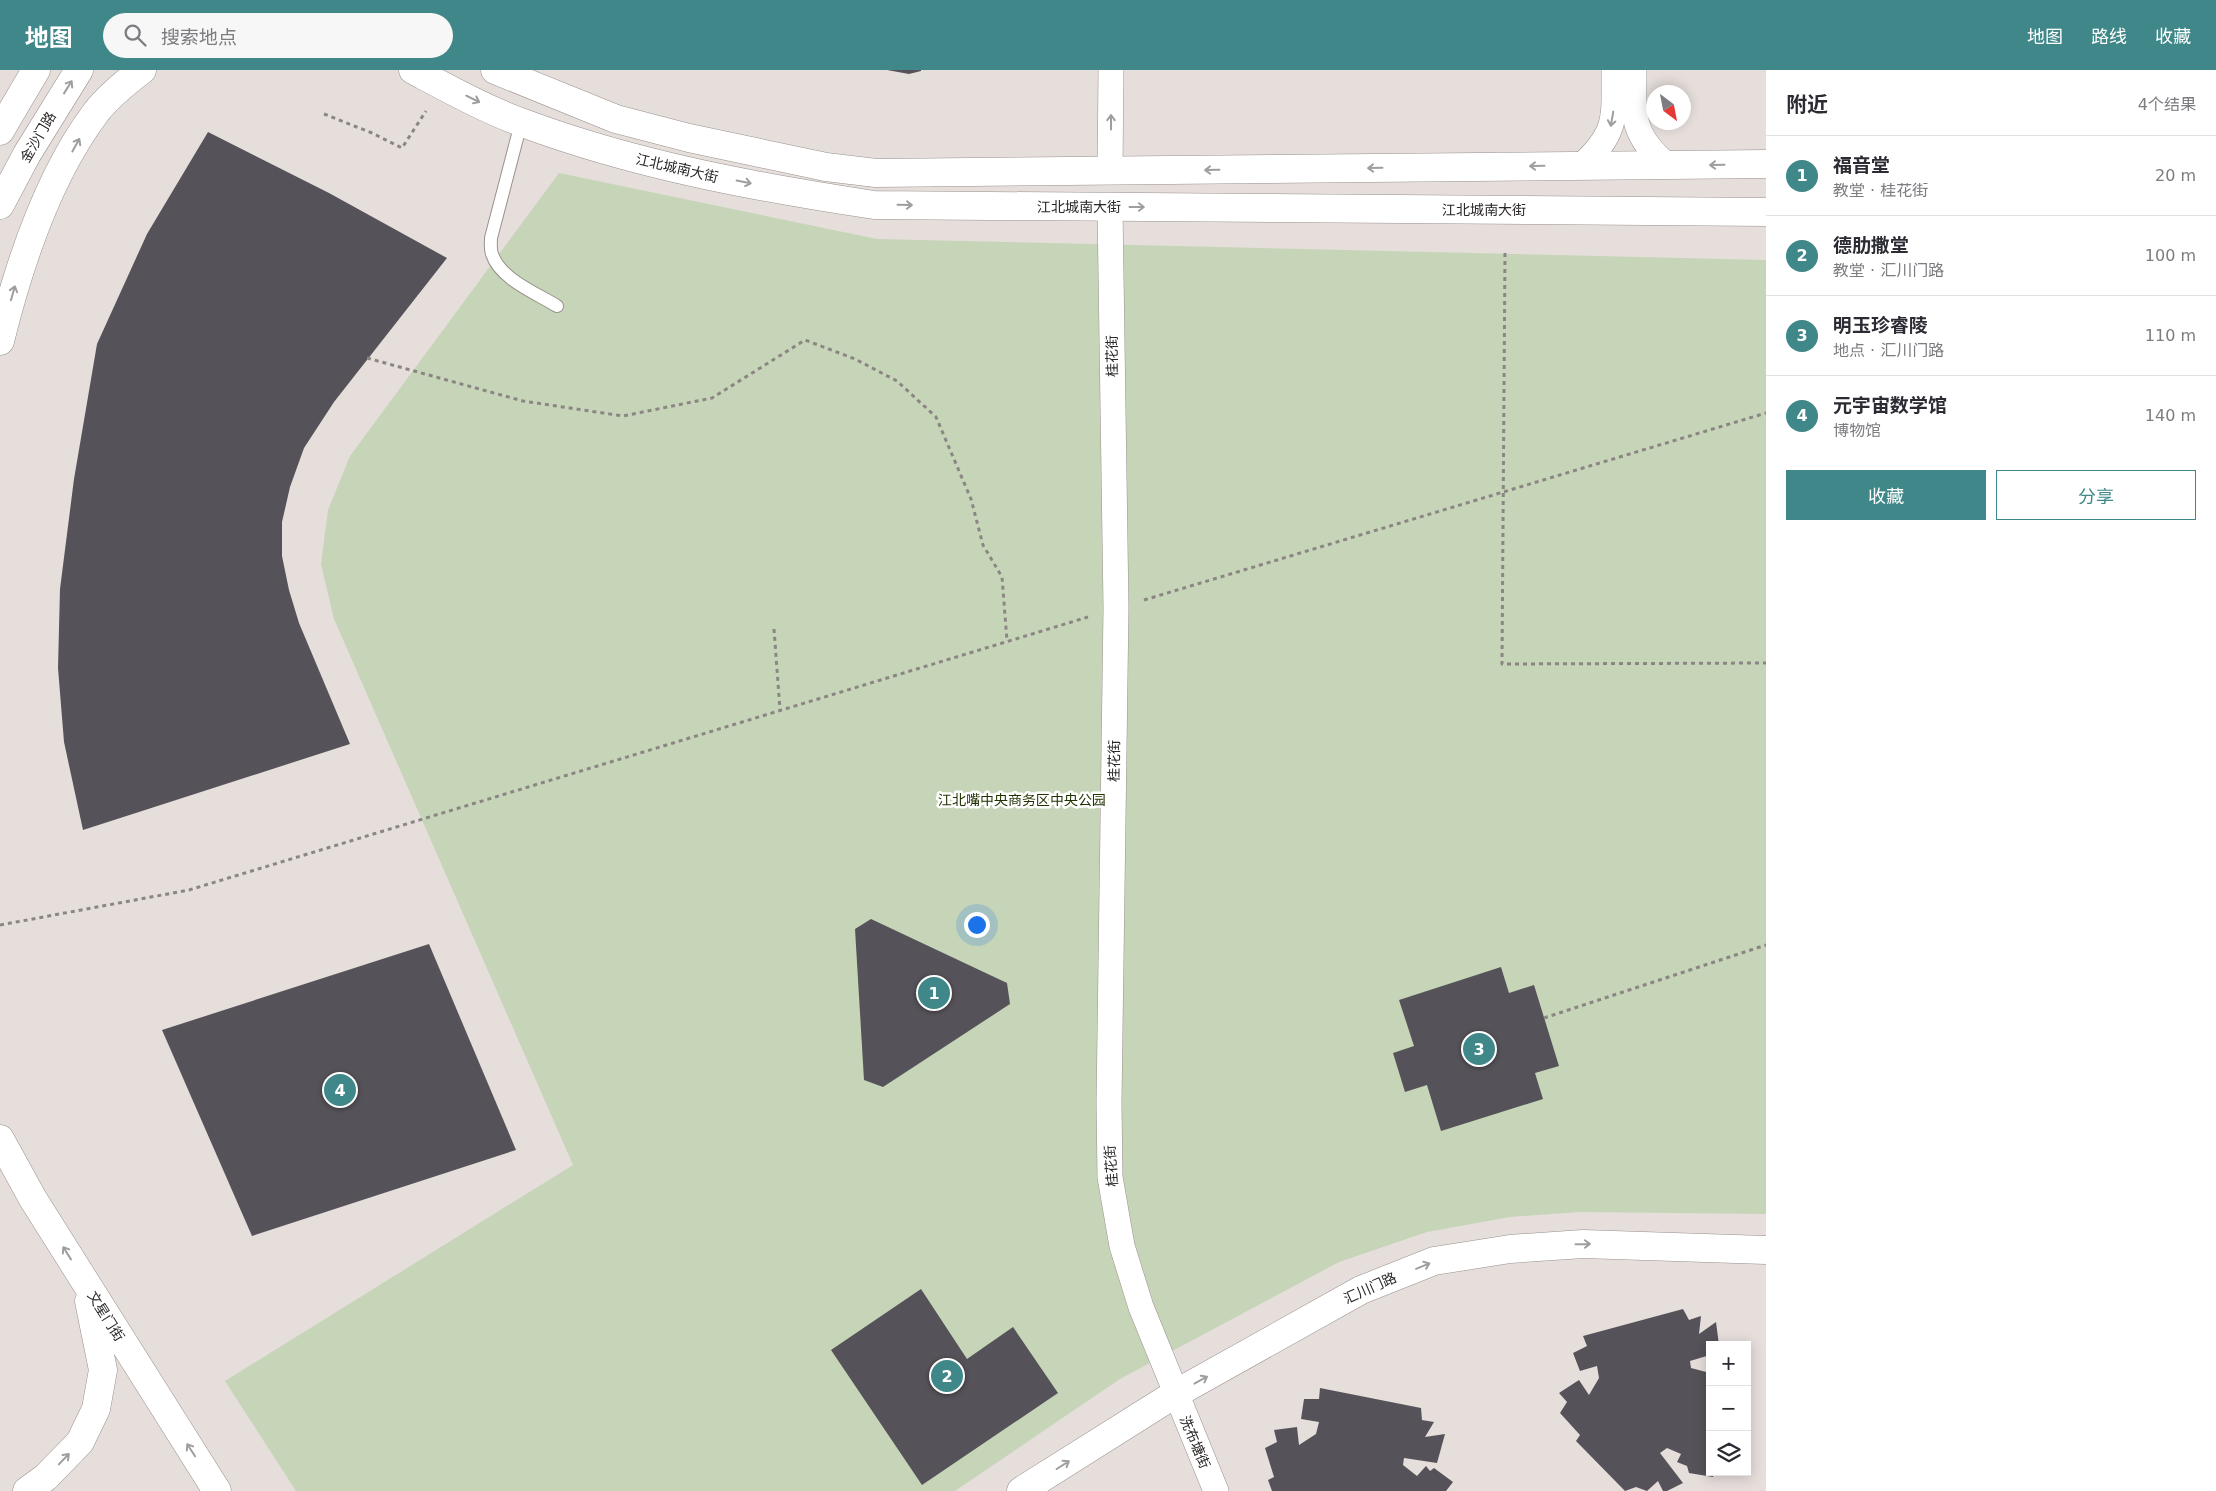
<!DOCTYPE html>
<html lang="zh">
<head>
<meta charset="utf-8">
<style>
	body { margin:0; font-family:"DejaVu Sans","Noto Sans SC",sans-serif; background:#f7f7f7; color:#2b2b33 }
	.controls { position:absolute; right:15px; bottom:15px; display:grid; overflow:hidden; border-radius:0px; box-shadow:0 2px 12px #0003 }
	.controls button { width:45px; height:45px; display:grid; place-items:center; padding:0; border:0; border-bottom:1px solid #e1e1e2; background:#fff; color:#2b2b33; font:25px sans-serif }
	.compass { position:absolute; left:1646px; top:15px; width:45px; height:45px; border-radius:50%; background:#fff; box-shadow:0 2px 12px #0003; rotate:148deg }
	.you { position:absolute; left:976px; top:854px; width:18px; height:18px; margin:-12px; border:4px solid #fff; border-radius:50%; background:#1a73e8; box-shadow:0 0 0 8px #1a73e833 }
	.badge { display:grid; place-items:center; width:32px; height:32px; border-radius:50%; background:#3f8788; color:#fff; font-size:16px; font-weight:700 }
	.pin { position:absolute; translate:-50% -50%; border:2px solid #fff; box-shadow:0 1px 5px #0006 }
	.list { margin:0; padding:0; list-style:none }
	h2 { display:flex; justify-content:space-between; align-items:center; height:65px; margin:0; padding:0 20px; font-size:21px }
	h2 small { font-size:16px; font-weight:400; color:#7c7c81 }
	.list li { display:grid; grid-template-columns:32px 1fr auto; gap:15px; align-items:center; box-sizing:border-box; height:80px; padding:0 20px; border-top:1px solid #e1e1e2 }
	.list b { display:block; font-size:19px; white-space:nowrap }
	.list p { margin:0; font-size:16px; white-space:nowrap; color:#7c7c81 }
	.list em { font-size:16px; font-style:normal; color:#7c7c81 }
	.actions { display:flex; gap:10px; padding:15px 20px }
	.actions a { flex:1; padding:11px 0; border:1px solid #3f8788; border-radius:0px; text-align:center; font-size:18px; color:#3f8788 }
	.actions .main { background:#3f8788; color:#fff }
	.icon { flex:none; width:28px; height:28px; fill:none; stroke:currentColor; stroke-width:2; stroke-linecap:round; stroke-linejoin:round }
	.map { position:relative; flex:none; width:1766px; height:1421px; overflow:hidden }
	header { display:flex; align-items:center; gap:30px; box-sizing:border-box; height:70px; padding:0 25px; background:#3f8788; color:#fff }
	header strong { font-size:24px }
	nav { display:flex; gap:28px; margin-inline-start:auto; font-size:18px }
	.search { width:350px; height:45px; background:#f7f7f7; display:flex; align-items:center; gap:12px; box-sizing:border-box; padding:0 18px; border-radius:28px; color:#7c7c81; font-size:19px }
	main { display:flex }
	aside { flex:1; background:#fff }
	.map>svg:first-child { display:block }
	.green { fill:#c6d5b8 }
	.building { fill:#555359 }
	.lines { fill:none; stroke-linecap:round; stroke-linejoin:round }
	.lane-casing { stroke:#99918e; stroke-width:14 }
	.street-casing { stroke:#99918e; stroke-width:26 }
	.secondary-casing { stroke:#99918e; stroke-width:29 }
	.primary-casing { stroke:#99918e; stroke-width:29 }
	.path { stroke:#8b8684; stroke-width:3; stroke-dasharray:4 4; stroke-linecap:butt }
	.lane { stroke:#fff; stroke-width:12 }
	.street { stroke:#fff; stroke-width:25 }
	.secondary { stroke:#fff; stroke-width:28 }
	.primary { stroke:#fff; stroke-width:28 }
	.oneway { stroke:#9f9e9d }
	.labels { text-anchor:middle; stroke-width:5; stroke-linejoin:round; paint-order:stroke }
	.street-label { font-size:14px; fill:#2a2726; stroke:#fff }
	.park-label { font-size:14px; fill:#1f3201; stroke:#fff }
</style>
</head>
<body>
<header>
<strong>地图</strong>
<div class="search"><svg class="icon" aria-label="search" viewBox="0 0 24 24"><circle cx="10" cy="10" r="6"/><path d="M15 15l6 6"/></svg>搜索地点</div>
<nav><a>地图</a><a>路线</a><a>收藏</a></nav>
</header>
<main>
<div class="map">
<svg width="1766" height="1421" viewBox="0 0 1766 1421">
	<rect width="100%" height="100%" fill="#e6dedb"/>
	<polygon class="green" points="559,103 877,169 1766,190 1766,1144 1579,1142 1510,1147 1427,1162 1339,1192 1120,1309 955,1421 296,1421 225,1311 573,1095 334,549 321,494 328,440 350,386"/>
	<g class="building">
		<polygon points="887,0 921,0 921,1 909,4"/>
		<polygon points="208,62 329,123 447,188 334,332 304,378 290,417 282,452 282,486 289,520 299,553 350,674 83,760 64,672 58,598 60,519 74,409 97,274 147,164"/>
		<polygon points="871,849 1007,913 1010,934 883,1017 864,1010 855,859"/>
		<polygon points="429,874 516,1080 252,1166 162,960"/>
		<polygon points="1501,897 1509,923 1534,915 1559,996 1535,1003 1543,1029 1441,1061 1427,1015 1405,1022 1393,983 1414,976 1399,930"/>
		<polygon points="921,1219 967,1289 1013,1257 1058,1323 922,1415 831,1280"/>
		<polygon points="1683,1239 1689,1250 1701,1246 1699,1264 1716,1252 1719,1275 1710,1275 1710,1285 1690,1291 1691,1298 1710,1303 1710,1402 1714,1402 1713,1407 1689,1403 1687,1396 1677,1392 1681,1384 1667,1378 1660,1383 1683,1413 1667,1421 1663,1421 1658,1411 1647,1421 1636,1417 1625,1421 1576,1371 1580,1365 1560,1343 1567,1332 1559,1323 1579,1310 1589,1325 1599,1308 1597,1296 1580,1301 1573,1283 1587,1276 1583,1266"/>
		<polygon points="1320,1318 1421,1338 1422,1350 1434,1352 1425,1367 1445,1364 1437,1393 1404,1388 1403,1395 1417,1406 1426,1396 1430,1401 1434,1398 1453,1412 1446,1421 1272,1421 1268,1410 1274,1407 1265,1378 1277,1372 1274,1360 1297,1357 1299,1375 1316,1364 1319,1352 1301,1349 1304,1329 1319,1329"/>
	</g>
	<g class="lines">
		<g class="lane-casing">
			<path id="lane" d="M521,53L491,168C491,173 490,179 492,184C500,209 536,223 557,236"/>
		</g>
		<g class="street-casing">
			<g id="street">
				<path d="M1634,0C1634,45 1630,64 1667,95"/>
				<path d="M1581,96C1618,63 1614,47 1614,0"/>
				<polyline points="1110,101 1111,0"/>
				<polyline points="1110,137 1116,538 1109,1033 1110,1107 1122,1176 1141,1237 1216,1421"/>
			</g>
		</g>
		<g class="secondary-casing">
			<g id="secondary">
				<polyline points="0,61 36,0"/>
				<polyline points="0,135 27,84 79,0"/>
				<polyline points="0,1069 33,1129 217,1421"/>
				<polyline points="27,1421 46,1407 80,1372 96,1339 103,1300 89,1231"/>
				<polyline points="1021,1421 1175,1324 1361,1220 1434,1191 1510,1179 1583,1174 1766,1180"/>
			</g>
		</g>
		<g class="primary-casing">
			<g id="primary">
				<path d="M413,0C447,18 487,40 523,53C636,95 755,117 874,135L1766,142"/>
				<polyline points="495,0 616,49 689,68 826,97 876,103 1766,94"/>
				<path d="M0,271C19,194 49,104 97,41C110,25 126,12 142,0"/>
			</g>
		</g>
		<g class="path">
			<polyline points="324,44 372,63 402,78 426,41"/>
			<polyline points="1505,183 1502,594 1766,593"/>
			<polyline points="367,288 523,331 623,346 712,328 805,270 855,289 897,311 936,347 971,429 983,475 1002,507 1007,571"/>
			<polyline points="1144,530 1766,343"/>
			<polyline points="774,559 780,640"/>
			<polyline points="0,855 189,820 1088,547"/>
			<polyline points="1544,948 1766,875"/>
		</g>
		<use href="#lane" class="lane"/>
		<use href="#street" class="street"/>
		<use href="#secondary" class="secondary"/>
		<use href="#primary" class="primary"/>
	</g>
	<defs><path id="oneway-shaft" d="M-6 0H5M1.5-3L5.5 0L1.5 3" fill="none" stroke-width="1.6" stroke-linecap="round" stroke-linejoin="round" transform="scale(1.25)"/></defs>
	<g class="oneway">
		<use href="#oneway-shaft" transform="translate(68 17) rotate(-58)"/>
		<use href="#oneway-shaft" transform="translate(473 29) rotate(26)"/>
		<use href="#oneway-shaft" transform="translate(1612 49) rotate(100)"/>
		<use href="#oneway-shaft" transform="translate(1111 52) rotate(-90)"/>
		<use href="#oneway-shaft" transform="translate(76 75) rotate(-61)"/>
		<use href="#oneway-shaft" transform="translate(1717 95) rotate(179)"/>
		<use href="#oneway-shaft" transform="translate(1537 96) rotate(179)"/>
		<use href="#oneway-shaft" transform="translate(1375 98) rotate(179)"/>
		<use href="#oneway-shaft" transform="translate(1212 100) rotate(179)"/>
		<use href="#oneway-shaft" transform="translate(744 112) rotate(11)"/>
		<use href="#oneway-shaft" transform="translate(905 135) rotate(1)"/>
		<use href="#oneway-shaft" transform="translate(1137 137)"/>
		<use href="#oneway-shaft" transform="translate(13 223) rotate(-74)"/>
		<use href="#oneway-shaft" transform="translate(1583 1174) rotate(-1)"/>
		<use href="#oneway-shaft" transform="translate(67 1183) rotate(-122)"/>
		<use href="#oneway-shaft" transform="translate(1423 1196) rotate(-22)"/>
		<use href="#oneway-shaft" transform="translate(1201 1310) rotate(-29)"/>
		<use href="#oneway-shaft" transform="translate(191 1380) rotate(-123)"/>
		<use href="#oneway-shaft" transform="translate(64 1389) rotate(-46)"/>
		<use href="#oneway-shaft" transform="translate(1063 1395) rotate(-32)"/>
	</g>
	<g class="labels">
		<g class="street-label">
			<text transform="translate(38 67) rotate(-60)" y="5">金沙门路</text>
			<text transform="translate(677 98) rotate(13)" y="5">江北城南大街</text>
			<text x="1079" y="142">江北城南大街</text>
			<text x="1484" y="145">江北城南大街</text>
			<text transform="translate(1112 286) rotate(-91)" y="5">桂花街</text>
			<text transform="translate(1114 691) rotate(-89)" y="5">桂花街</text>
			<text transform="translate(1111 1096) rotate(-94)" y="5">桂花街</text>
			<text transform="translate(1370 1218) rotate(-24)" y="5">汇川门路</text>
			<text transform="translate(106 1246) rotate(58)" y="5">文星门街</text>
			<text transform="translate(1195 1372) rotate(67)" y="5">洗布塘街</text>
		</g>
		<g class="park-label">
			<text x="1022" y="735">江北嘴中央商务区中央公园</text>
		</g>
	</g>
</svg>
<div class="controls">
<button>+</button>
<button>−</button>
<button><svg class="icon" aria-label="layers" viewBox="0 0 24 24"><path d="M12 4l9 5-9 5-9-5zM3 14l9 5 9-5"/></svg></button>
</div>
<svg class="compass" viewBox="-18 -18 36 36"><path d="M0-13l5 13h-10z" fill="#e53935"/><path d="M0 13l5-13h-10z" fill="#7c7c81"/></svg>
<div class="you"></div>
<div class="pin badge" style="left:934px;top:923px">1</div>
<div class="pin badge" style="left:947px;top:1306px">2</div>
<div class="pin badge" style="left:1479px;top:979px">3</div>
<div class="pin badge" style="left:340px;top:1020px">4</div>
</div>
<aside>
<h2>附近<small>4个结果</small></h2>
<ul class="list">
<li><span class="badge">1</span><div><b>福音堂</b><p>教堂 · 桂花街</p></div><em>20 m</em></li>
<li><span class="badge">2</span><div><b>德肋撒堂</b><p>教堂 · 汇川门路</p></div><em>100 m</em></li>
<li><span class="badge">3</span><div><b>明玉珍睿陵</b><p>地点 · 汇川门路</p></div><em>110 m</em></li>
<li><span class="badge">4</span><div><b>元宇宙数学馆</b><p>博物馆</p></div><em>140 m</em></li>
</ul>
<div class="actions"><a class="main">收藏</a><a>分享</a></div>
</aside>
</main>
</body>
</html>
